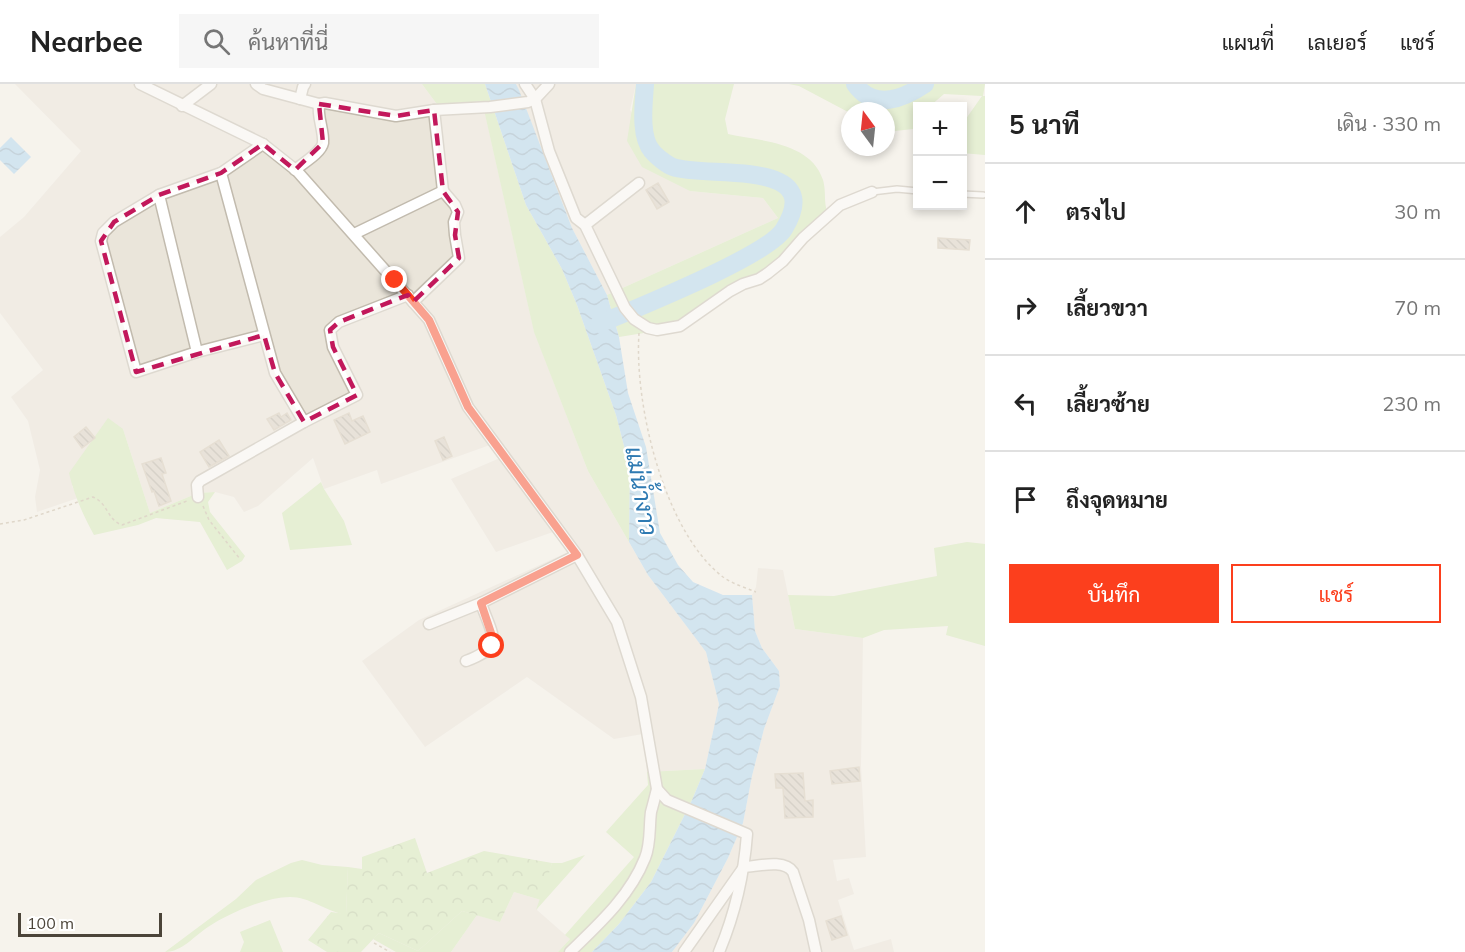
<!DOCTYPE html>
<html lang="th">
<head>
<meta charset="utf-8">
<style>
	body { margin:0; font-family:Mulish,Sarabun,sans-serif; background:#f6f6f6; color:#222 }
	.controls { position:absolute; right:18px; top:18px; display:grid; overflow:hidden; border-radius:0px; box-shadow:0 3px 9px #0003 }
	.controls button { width:54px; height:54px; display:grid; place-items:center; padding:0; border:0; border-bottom:2px solid #e0e0e0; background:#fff; color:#222; font:30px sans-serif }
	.compass { position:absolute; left:841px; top:18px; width:54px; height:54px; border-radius:50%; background:#fff; box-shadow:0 3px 9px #0003; rotate:345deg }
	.scale { position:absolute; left:18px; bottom:15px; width:144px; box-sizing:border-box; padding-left:6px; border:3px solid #4b4439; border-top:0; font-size:16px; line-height:21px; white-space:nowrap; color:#4b4439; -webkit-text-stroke:4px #fff; paint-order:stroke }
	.stop { position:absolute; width:18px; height:18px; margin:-14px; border:4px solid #fc3f1d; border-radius:50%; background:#fff }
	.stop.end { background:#fc3f1d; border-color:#fff; box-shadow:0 2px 6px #0008 }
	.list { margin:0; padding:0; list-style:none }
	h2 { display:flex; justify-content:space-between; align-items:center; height:78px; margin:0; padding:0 24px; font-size:26px }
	h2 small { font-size:20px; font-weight:400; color:#767676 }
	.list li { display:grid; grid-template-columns:39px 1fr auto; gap:18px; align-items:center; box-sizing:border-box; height:96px; padding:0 24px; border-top:2px solid #e0e0e0 }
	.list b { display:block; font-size:22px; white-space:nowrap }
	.list em { font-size:20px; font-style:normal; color:#767676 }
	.actions { display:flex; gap:12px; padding:18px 24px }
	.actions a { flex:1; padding:14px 0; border:2px solid #fc3f1d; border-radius:0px; text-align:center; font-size:21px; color:#fc3f1d }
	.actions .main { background:#fc3f1d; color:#fff }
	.icon { flex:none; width:33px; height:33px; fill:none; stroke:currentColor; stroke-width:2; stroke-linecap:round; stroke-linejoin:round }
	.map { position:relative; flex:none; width:985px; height:868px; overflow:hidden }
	header { display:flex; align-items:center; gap:36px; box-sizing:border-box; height:84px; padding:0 30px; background:#fff; border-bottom:2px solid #e0e0e0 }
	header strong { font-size:28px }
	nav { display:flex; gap:33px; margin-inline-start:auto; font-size:21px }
	.search { width:420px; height:54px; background:#f6f6f6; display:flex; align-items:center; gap:15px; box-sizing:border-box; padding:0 21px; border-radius:0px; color:#767676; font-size:22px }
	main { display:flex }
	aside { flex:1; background:#fff }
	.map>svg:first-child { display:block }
	.residential { fill:#eae5da }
	.grass { fill:#d2eab5 }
	.forest { fill:url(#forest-crowns) }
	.water { fill:url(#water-waves) }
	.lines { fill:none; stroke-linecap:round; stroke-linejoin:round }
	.river { stroke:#a9d4f2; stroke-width:18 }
	.building { fill:url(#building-back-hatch); stroke:#d3c7b4; stroke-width:1.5 }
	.lane-casing { stroke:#c2bbae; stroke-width:8 }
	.street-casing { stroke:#c2bbae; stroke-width:13 }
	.path { stroke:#c4b79f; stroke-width:1.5; stroke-dasharray:3 3; stroke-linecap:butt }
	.lane { stroke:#fff; stroke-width:5 }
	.street { stroke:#fff; stroke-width:10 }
	.route { stroke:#fc3f1d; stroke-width:8 }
	.marked { fill:none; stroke:#c2185b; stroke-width:4.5; stroke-dasharray:12 8; stroke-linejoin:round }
	.labels { text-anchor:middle; stroke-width:5; stroke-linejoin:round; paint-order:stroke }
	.water-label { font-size:24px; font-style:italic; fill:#2e7ab2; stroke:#fff }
</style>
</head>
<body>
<header>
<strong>Nearbee</strong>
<div class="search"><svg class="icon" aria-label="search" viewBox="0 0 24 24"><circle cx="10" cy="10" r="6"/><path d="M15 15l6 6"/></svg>ค้นหาที่นี่</div>
<nav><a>แผนที่</a><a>เลเยอร์</a><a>แชร์</a></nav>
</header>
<main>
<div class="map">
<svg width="985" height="868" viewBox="0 0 985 868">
	<defs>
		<pattern id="forest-crowns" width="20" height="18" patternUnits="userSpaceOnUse" patternTransform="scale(1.5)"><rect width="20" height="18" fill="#d2eab5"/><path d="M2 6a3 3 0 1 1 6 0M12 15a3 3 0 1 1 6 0" fill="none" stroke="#b6ca9c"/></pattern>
		<pattern id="water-waves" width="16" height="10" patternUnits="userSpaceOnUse" patternTransform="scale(1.5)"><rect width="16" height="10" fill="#a9d4f2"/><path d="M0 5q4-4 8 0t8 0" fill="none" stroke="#8caec5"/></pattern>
		<pattern id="building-back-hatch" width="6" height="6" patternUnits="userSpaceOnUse" patternTransform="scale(1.5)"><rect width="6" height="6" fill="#d8cfc1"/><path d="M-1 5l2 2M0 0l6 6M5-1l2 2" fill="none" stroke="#b1aa9e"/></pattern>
	</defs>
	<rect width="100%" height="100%" fill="#f6f3ec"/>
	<g class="residential">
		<polygon points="15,0 422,0 439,23 482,16 534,247 588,387 648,491 706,568 719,620 705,685 647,688 643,650 614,655 527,593 425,663 362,577 419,536 568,468 553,448 496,468 451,395 500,374 490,361 381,400 377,386 324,405 313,374 258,422 244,428 234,413 215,408 198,409 150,429 123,345 72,402 78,414 37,428 35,413 40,386 28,337 11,313 43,286 0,229 0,153 24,133 81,67"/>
		<polygon points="516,0 636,0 630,26 690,107 763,114 778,134 607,211 572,144"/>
		<polygon points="758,484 783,486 795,545 863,554 861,682 866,773 833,776 837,797 849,794 854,810 838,816 854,866 891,855 894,868 672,868 694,839 728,774 743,739 752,692 764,645 780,602 779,587 762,564 755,547 752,511 756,503"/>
		<polygon points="514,808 541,816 537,826 570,855 558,868 451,868 477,831 500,838"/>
	</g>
	<g class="grass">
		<polygon points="422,0 485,0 526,121 562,185 577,221 616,331 630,385 629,458 588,387 534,248 482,17 439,23"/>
		<path d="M636,0H734L725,35L728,50C760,57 811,58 823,96C827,110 822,122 831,135L687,242L619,253L607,211L778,134L763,114L690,107L642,83L627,57Z"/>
		<polygon points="789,0 985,0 983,12 985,12 985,71 962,69 963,39 982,12 944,10 930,22 918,22 917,34 913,38 913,45 886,48 886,27 850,27 850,29 799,2"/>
		<path d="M108,334L123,345L150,429L198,409L215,408L208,418L210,428L245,472L242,477L227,486L200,438L156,434L138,441L94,451C83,431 74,411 69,389Z"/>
		<polygon points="321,398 324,405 344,437 352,461 290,466 282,429"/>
		<polygon points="967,458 985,460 985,562 946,551 948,542 884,546 863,554 795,545 788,511 834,512 937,492 934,464"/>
		<polygon points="705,685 692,716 651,798 619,840 592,868 558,868 570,855 565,851 634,773 606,748 648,701 647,688"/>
		<polygon points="585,771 536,826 552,779 562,779"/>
		<path d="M302,776L322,781L348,783L346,831C325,827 310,813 290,813C265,813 228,830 208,843C194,852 182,868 165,868L236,815L256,796L291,779Z"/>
		<polygon points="462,827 477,831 451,868 396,868 373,855 379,849 418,867"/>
		<polygon points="270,836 283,868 240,868 244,858 240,848"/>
	</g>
	<polygon class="forest" points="415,754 427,789 484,767 552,779 541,816 514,808 500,838 462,827 418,867 379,849 361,868 327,868 308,856 331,828 346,830 348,783 362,785 362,773"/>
	<g class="water">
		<polygon points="485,0 516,0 519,6 572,144 607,211 619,253 628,309 646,363 660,449 678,481 693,498 723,511 752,511 755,547 762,564 779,587 780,602 764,645 752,692 743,739 728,774 694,839 672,868 592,868 619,840 651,798 692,716 705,685 719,620 706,568 648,491 629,458 630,385 616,331 577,221 562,185 526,121"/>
		<polygon points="11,53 31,73 14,90 0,76 0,64"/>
	</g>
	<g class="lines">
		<g class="river">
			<path d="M855,0C874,27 903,15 925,0"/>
			<path d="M599,240C634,225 768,172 784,145C828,73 708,95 673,83C667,81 656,72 652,67C639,52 644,18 645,0"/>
		</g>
	</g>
	<g class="building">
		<polygon points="658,99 669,118 657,125 646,106"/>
		<polygon points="938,154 970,156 969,166 938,164"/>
		<polygon points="279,329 281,333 287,329 291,336 274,346 267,335"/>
		<polygon points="349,329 352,337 363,332 370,348 345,360 334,336"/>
		<polygon points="86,343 95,354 82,364 74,353"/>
		<polygon points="444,353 452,372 443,376 435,357"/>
		<polygon points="219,356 229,372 209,383 200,368"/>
		<polygon points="161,374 166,389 162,390 171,417 159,422 154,407 152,408 142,380"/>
		<polygon points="859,683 860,697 832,700 830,687"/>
		<polygon points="803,689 805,717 813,716 813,733 785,734 783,704 776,704 775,690"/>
		<polygon points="841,832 847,851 832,856 826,837"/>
	</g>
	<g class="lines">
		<g class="lane-casing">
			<g id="lane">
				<polyline points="872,108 897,105 918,107"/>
				<polyline points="962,110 983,111"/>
			</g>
		</g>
		<g class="street-casing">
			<g id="street">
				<path d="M140,0L263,60L297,87L429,236L468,323L577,471L617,538L641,613L657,705L667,716L747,750C744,791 735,830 719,868"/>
				<polyline points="256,0 263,5 319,20 325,19 396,32 434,26 490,23 528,18 535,15 549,0"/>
				<polyline points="525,0 535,15 549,67 576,134 585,141 625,224 634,235 648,244 657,246 680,242 730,207 743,200 759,195 768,189 783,177 803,154 840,121 872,108"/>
				<polyline points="300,15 303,3 305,0"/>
				<polyline points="182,22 211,0"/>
				<polyline points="434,26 443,107"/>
				<polyline points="263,60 221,89 159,111 114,138 103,149 101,157 136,288 197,268 264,251"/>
				<path d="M295,86C303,79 321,69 323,59C324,46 317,33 319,20"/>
				<polyline points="221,89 275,289 304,338"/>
				<polyline points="159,111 197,268"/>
				<polyline points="585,141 639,99"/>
				<polyline points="354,150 443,107 455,121 458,128 454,138 455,151 459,174 413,218"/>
				<polyline points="198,413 197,401 200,397 304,338 357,311 333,263 330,246 339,238 408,211"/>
				<polyline points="429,540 481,519 577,471"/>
				<path d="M466,577C506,562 492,552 481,519"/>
				<path d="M570,868C599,840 630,812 645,774C651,760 649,743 651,728C653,721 655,713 657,705"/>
				<path d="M684,868L744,783C759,782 784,775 793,788L809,836L816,868"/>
			</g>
		</g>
		<g class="path">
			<path d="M639,249C634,320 664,448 723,493C733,500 746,504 756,508"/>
			<polyline points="203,422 209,436 240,475"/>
			<path d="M0,440L24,436L93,413C108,419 107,436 122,441L187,417"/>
			<polyline points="374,859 390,868"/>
		</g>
		<use href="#lane" class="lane"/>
		<use href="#street" class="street"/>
	</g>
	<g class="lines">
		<polyline class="route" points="395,196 429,236 468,323 577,471 481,519 493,555 492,562"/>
	</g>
	<path d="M0 0H985V868H0ZM319,20L396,32L434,26L443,107L458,128L455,151L459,174L413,218L408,211L339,238L330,246L333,263L357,311L304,338L275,289L264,251L136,288L101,157L114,138L159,111L221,89L263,60L295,86L323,59Z" fill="#f6f3ec" fill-opacity=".55" fill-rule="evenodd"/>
	<path class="marked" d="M319,20L396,32L434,26L443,107L458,128L455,151L459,174L413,218L408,211L339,238L330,246L333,263L357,311L304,338L275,289L264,251L136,288L101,157L114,138L159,111L221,89L263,60L295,86L323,59Z"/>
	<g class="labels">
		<g class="water-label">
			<text transform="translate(641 407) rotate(80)" y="8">แม่น้ำงาว</text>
		</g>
	</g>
</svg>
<div class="controls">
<button>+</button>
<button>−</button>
</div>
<svg class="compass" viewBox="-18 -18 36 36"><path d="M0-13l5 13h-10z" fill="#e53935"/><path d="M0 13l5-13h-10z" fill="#767676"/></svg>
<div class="scale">100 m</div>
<div class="stop" style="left:492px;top:562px"></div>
<div class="stop end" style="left:395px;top:196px"></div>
</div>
<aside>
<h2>5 นาที<small>เดิน · 330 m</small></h2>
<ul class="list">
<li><svg class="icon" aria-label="ahead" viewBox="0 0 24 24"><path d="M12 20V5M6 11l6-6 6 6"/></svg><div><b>ตรงไป</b></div><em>30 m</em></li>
<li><svg class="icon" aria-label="right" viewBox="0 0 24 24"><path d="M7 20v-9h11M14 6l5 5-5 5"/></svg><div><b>เลี้ยวขวา</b></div><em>70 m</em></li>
<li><svg class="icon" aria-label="left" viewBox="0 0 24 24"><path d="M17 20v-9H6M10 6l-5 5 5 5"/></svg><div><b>เลี้ยวซ้าย</b></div><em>230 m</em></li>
<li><svg class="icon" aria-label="arrive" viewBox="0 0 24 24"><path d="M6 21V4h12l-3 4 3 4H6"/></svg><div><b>ถึงจุดหมาย</b></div></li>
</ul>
<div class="actions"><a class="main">บันทึก</a><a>แชร์</a></div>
</aside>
</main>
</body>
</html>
